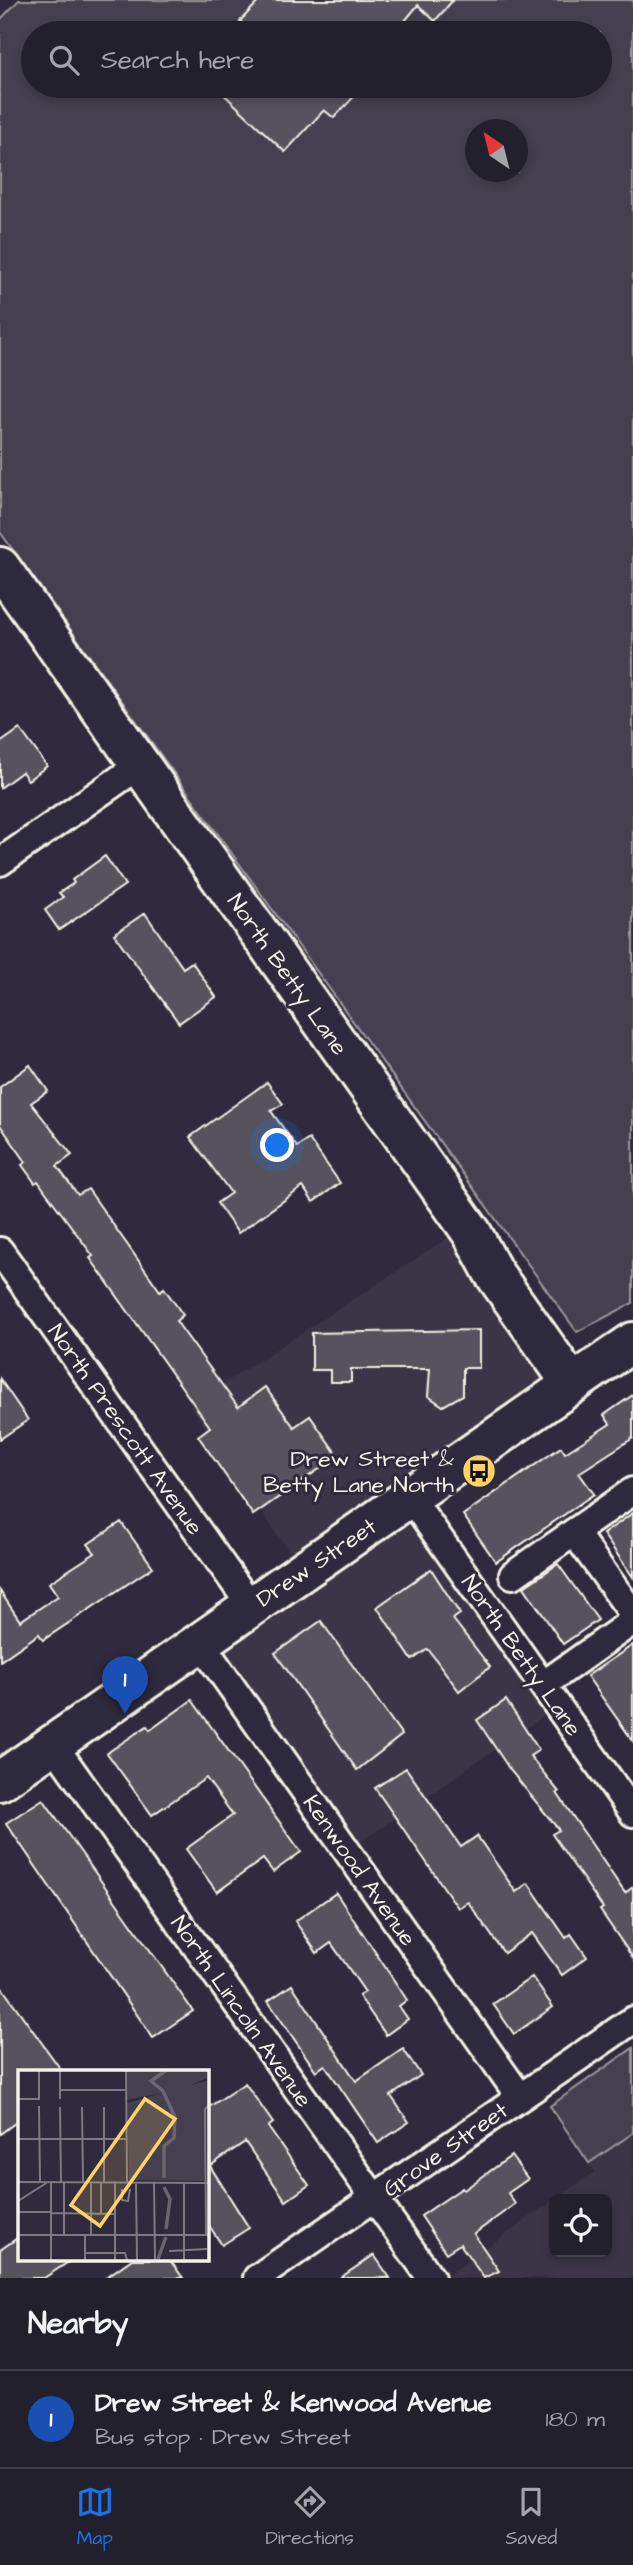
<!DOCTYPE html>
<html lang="en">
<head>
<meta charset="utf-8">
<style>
	body { margin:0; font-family:"Architects Daughter",sans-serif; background:#2f2d3a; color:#f1f3f6 }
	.controls { position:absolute; right:21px; bottom:21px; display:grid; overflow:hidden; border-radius:10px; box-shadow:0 4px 10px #0003 }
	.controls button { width:63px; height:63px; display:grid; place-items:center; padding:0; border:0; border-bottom:2px solid #403e4a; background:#23202e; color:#f1f3f6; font:35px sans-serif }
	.compass { position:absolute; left:465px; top:119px; width:63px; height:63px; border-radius:50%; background:#23202e; box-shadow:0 4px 10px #0003; rotate:325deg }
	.you { position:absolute; left:278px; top:1146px; width:24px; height:24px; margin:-18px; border:5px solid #fff; border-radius:50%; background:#1a73e8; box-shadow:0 0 0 10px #1a73e833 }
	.badge { display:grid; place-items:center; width:46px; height:46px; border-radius:50%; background:#1a73e8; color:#fff; font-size:23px; font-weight:700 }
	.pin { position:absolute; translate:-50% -58px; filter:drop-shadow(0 2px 4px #0008) }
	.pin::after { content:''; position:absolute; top:37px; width:24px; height:21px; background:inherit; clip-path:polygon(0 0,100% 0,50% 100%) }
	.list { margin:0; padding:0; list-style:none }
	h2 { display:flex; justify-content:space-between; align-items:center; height:91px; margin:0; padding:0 28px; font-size:30px }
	h2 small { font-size:23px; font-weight:400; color:#a3a3aa }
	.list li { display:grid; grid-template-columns:46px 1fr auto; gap:21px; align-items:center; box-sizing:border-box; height:98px; padding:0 28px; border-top:2px solid #403e4a }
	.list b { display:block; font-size:26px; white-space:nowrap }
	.list p { margin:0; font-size:23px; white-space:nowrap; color:#a3a3aa }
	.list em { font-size:23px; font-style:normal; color:#a3a3aa }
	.icon { flex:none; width:38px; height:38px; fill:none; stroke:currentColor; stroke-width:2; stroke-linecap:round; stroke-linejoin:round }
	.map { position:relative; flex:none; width:633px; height:2278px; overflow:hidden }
	.search { position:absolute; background:#23202e; box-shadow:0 4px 10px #0003; left:21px; right:21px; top:21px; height:77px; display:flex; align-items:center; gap:18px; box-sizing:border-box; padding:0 24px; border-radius:38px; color:#a3a3aa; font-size:26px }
	.sheet { height:189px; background:#23202e }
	nav { display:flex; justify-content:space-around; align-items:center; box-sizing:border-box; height:98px; border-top:2px solid #403e4a; background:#23202e; font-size:19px; color:#a3a3aa }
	nav a { display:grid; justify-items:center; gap:4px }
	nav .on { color:#1a73e8 }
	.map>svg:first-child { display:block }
	.built { fill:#3b3647 }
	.green { fill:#454050; stroke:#9c989c; stroke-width:2; fill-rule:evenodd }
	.building { fill:#56525f; stroke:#f4f1e8; stroke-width:2 }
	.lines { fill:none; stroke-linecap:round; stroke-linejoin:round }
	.street-casing { stroke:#f4f1e8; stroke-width:32 }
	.secondary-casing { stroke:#f4f1e8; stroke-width:44 }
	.street { stroke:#2f2a3d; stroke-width:26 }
	.secondary { stroke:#2f2a3d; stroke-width:38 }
	.labels { text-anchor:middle; stroke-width:6; stroke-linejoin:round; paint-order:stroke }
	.street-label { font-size:23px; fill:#f4f1e8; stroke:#2f2a3d }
	.poi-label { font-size:23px; fill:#f4f1e8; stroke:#2f2a3d; text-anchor:end }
	.inset-river { fill:none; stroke:#6a6670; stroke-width:3.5 }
	.inset-road { fill:none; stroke:#7e7a81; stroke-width:2 }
	.view { fill:#ffd166; fill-opacity:0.15; stroke:#ffd166; stroke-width:3.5 }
	.inset-edge { fill:none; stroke:#f4f1e8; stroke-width:3.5 }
</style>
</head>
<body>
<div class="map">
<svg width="633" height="2278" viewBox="0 0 633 2278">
	<rect width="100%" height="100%" fill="#2f2a3d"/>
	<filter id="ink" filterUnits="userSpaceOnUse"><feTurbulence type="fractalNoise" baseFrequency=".0143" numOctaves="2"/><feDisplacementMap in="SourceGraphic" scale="14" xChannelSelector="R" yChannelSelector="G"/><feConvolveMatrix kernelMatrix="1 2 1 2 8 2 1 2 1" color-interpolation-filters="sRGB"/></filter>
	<g filter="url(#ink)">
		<g class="built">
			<polygon points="457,1232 555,1380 295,1561 190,1405"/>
			<polygon points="408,1514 548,1713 357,1844 217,1646"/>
			<polygon points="633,2134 633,2278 450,2278 448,2275 554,2200 554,2252 607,2252 607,2199 555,2199 594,2172 589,2164"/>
		</g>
		<g class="green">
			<path d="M19,0H633V1303L577,1332L0,532V20ZM33,33H600V86H33ZM476,130H518V172H476Z"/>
			<polygon points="633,2048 633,2133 589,2163 550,2106"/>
		</g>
		<g class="building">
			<polygon points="260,0 453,0 435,21 418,5 395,33 253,33 240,21"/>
			<polygon points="215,86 364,86 334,118 324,110 285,152"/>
			<polygon points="20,729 47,766 28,780 22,772 0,788 0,743"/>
			<polygon points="105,856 125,885 59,930 45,910 63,897 59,893 74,883 72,880"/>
			<polygon points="145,913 183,968 192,962 216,997 179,1023 114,934"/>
			<polygon points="30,1065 48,1091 31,1103 72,1155 57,1166 78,1195 88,1189 160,1291 164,1288 183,1315 176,1321 238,1407 265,1387 294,1427 310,1416 338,1456 253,1515 198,1436 210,1427 90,1258 93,1256 45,1191 38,1181 35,1183 22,1165 26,1162 0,1125 0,1087"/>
			<polygon points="267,1082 283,1104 271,1111 297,1147 309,1139 340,1183 313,1202 303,1187 238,1233 217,1203 231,1193 190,1137"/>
			<polygon points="479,1330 479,1368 463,1368 463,1395 443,1406 428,1396 430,1369 351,1369 351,1382 330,1382 330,1370 312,1370 312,1333"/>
			<polygon points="0,1379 28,1420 0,1439"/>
			<polygon points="633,1395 633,1438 579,1473 594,1494 496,1562 463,1515 561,1447 565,1453 610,1424 604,1415"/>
			<polygon points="633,1513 633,1577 603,1534"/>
			<polygon points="121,1522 153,1567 43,1640 39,1634 0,1661 0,1591 20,1621 58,1596 49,1583 95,1553 88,1544"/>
			<polygon points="558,1564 598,1620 563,1644 524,1587"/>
			<polygon points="431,1569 460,1614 453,1619 490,1667 459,1691 428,1649 412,1660 377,1607"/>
			<polygon points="321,1621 402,1735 357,1770 275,1653"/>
			<polygon points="633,1645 633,1741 587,1676"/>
			<polygon points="192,1700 301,1852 273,1872 263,1859 217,1892 186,1849 233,1815 206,1778 152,1815 107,1753 147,1726 150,1730"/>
			<polygon points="506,1700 539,1750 530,1756 559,1792 557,1793 625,1893 633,1887 633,1958 600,1910 603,1908 552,1834 559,1830 510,1770 477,1720"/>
			<polygon points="406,1768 461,1847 477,1836 516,1892 528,1883 566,1938 571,1934 587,1957 562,1975 532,1933 504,1953 468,1902 458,1908 375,1788"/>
			<polygon points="43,1799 193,2011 153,2038 6,1823"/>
			<polygon points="336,1893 407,2000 399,2006 408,2019 386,2035 359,1996 365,1992 331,1943 317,1953 295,1921"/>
			<polygon points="532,1977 553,2007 514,2034 493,2004"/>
			<polygon points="0,1985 62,2071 19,2071 19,2120 0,2134"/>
			<polygon points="292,1985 356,2081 403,2049 421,2075 391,2096 409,2122 378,2143 325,2065 316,2071 268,2001"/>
			<polygon points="245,2083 273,2123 268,2127 309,2185 286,2201 245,2142 210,2166 249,2228 222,2245 206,2221 206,2109"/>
			<polygon points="511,2156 528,2179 508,2193 515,2204 474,2234 499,2271 484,2278 460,2244 446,2253 421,2216 462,2188 464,2190"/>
			<polygon points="19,2237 19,2259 73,2259 44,2278 0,2278 0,2250"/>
			<polygon points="374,2255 390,2278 340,2278"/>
			<polygon points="132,2259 169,2259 183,2278 105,2278"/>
		</g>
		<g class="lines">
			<g class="street-casing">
				<g id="street">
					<polyline points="0,862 140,765"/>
					<polyline points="0,1251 251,1606"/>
					<polyline points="410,1497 633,1813"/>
					<polyline points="574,1532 633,1614"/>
					<polyline points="513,1575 633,1491"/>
					<polyline points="200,1642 520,2097"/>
					<polyline points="543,1685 633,1621"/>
					<polyline points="53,1744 431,2278"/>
					<polyline points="257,2278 633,2020"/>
				</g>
			</g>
			<g class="secondary-casing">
				<g id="secondary">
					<polyline points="0,567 472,1233 493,1272 572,1384"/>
					<polyline points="0,1781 633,1342"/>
				</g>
			</g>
			<use href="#street" class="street"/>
			<use href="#secondary" class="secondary"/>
		</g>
	</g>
	<defs>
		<g id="bus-disc" transform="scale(1.75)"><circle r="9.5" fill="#ffd166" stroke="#2f2a3d"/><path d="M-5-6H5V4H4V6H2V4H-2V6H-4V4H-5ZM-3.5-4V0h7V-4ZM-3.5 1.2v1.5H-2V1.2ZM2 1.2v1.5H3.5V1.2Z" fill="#111"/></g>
	</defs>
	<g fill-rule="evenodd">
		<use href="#bus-disc" x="479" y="1471"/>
	</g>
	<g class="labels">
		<g class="street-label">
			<text transform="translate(288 974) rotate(55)" y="8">North Betty Lane</text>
			<text transform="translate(126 1429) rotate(55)" y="8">North Prescott Avenue</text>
			<text transform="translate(316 1562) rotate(-34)" y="8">Drew Street</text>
			<text transform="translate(522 1655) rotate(55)" y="8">North Betty Lane</text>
			<text transform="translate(360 1870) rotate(55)" y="8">Kenwood Avenue</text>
			<text transform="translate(242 2011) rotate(55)" y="8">North Lincoln Avenue</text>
			<text transform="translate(445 2149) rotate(-35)" y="8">Grove Street</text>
		</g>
		<g class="poi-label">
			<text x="454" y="1466">Drew Street &amp;<tspan x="454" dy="26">Betty Lane North</tspan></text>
		</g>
	</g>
	<g transform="translate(18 2070)">
		<rect width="191" height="191" fill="#2f2a3d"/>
		<path d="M109,0H191V7L164,19L109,30ZM191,10L186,111L111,110L109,33Z" fill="#454050"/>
		<path class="inset-river" d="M146,108V76L156,68L157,47L145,21L133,11L149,0M146,117L152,129L148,159M140,189L148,167"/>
		<path class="inset-road" d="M42,0V29M108,0L109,112M42,20H108M0,29H21V0M21,36L22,112M42,37L43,112M64,37L65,112M86,37V112M0,69H109M0,112L191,113M33,112V190M46,112V165M73,112V165M83,112V144M97,112V190M118,112L119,190M136,112L137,190M166,112V190M104,119V130L110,131L112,119M0,131L30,112M0,142H33M33,143L97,144M0,165H191M67,165V190M188,165L187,39L191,35M151,181L189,179M67,183H107L109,190"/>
		<path class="view" d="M127,29L157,49L82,156L53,135Z"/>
		<rect width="191" height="191" class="inset-edge"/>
	</g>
</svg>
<div class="controls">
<button><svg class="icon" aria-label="locate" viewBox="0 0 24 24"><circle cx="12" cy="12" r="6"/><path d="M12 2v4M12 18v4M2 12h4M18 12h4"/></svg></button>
</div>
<svg class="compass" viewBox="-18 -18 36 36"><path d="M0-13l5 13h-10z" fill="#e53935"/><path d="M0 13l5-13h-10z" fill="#a3a3aa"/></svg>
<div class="you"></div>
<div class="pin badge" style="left:125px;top:1714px;background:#1a4fb4">1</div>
<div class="search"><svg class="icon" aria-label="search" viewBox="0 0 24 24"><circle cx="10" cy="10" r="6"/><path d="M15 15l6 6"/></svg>Search here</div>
</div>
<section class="sheet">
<h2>Nearby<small></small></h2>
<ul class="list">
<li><span class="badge" style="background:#1a4fb4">1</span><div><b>Drew Street &amp; Kenwood Avenue</b><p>Bus stop · Drew Street</p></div><em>180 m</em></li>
</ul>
</section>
<nav>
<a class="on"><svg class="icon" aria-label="map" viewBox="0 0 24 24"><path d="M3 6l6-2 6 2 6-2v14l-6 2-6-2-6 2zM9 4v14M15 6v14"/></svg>Map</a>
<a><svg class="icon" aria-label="directions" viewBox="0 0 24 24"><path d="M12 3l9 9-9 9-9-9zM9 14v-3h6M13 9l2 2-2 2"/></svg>Directions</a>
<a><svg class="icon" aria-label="saved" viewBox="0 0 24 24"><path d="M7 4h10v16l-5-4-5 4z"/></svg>Saved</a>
</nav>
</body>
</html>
